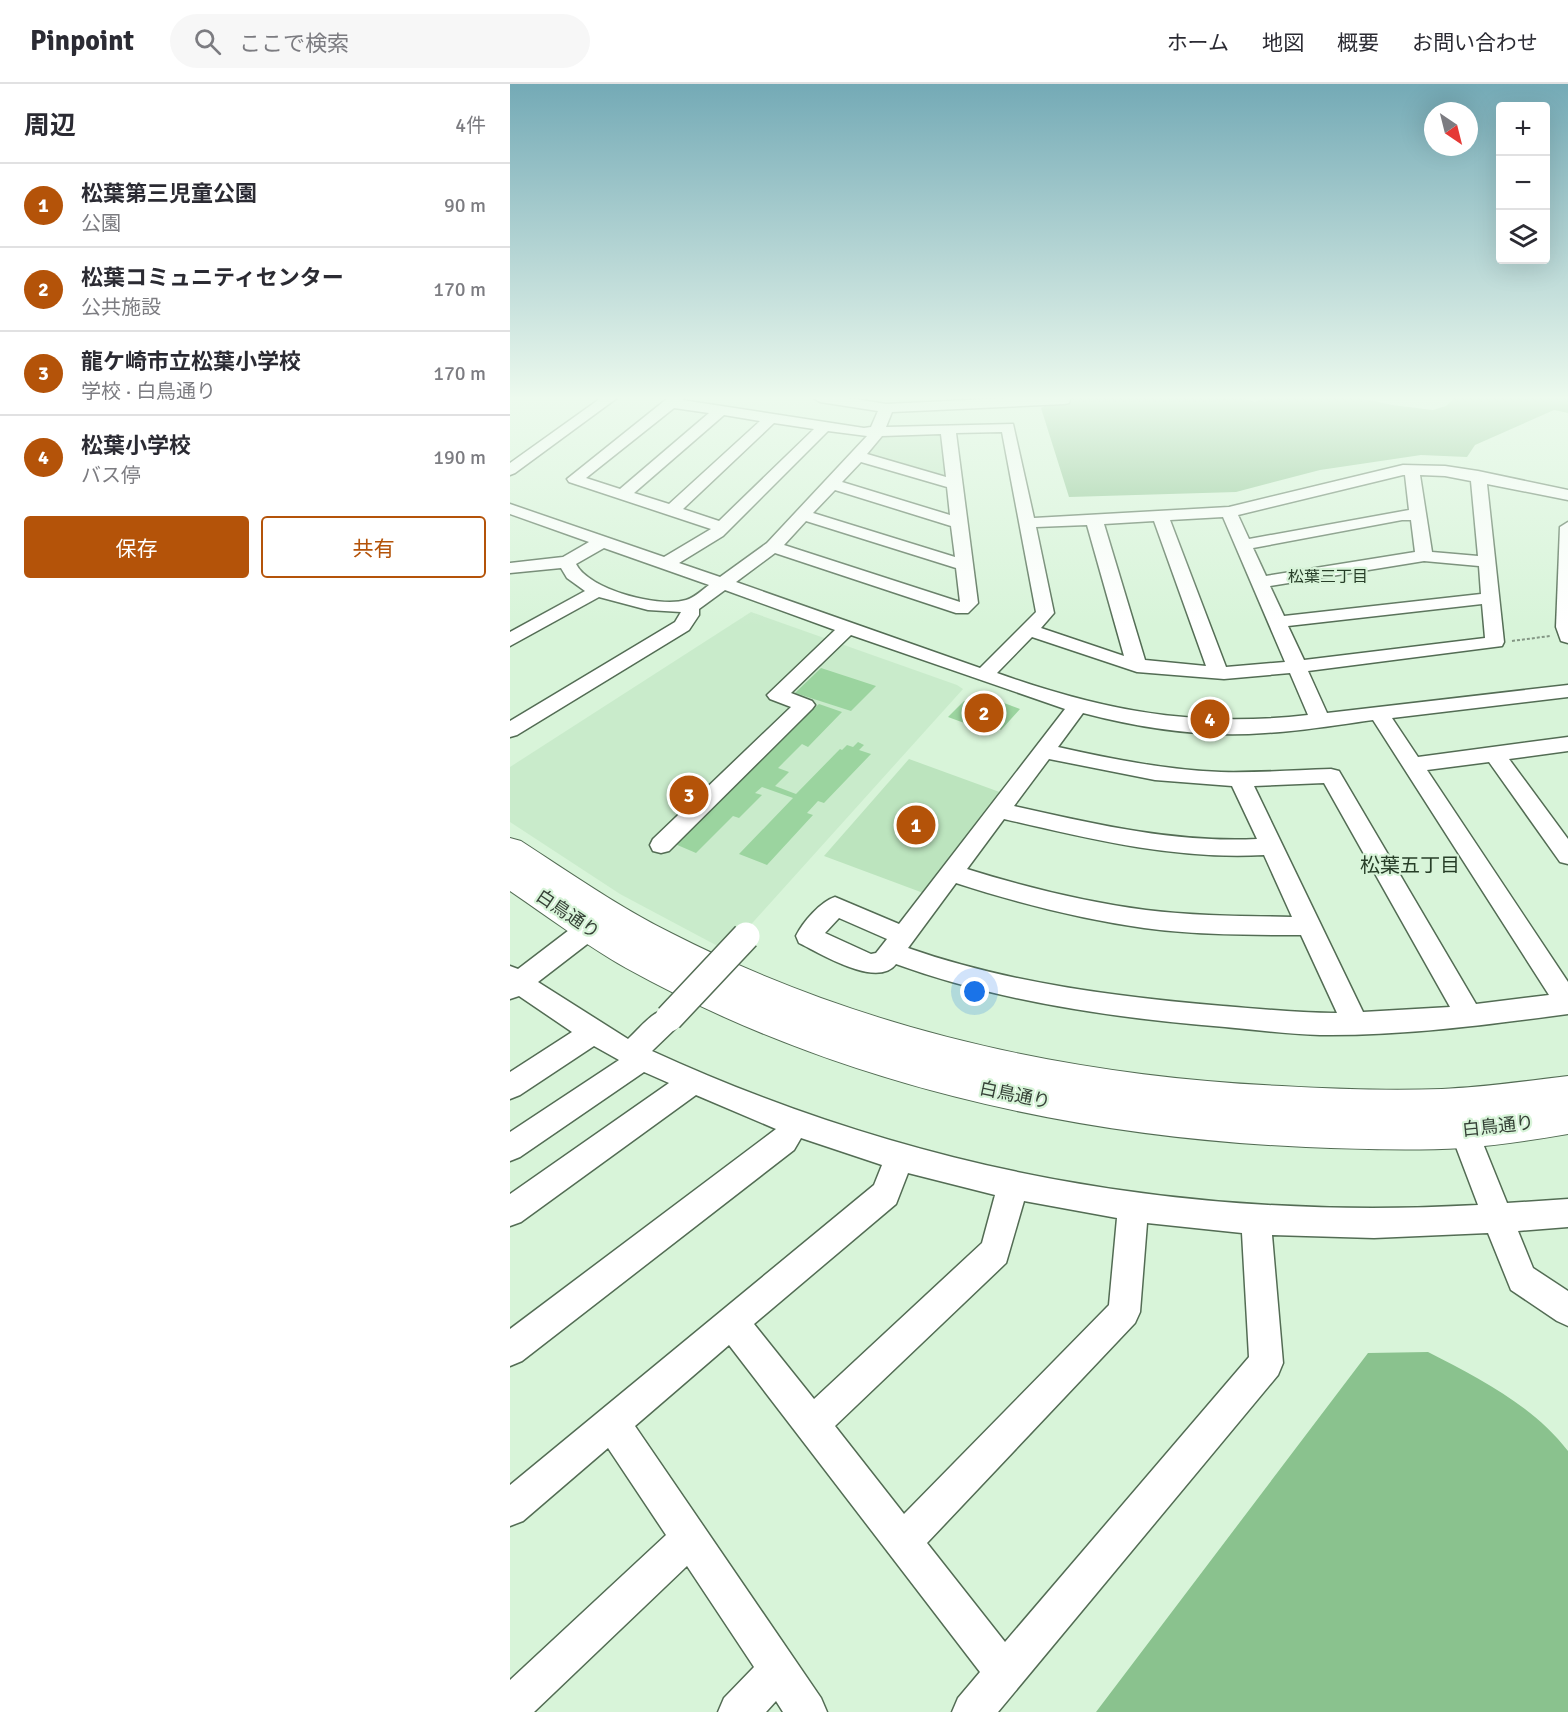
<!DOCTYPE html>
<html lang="ja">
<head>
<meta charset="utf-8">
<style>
	body { margin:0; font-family:Signika,"Noto Sans JP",sans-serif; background:#f7f7f7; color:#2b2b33 }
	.controls { position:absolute; right:18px; top:18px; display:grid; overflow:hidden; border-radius:6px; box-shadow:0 6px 24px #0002 }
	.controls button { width:54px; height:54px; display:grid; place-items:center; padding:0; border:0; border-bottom:2px solid #e1e1e2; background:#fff; color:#2b2b33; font:30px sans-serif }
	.compass { position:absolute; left:914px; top:18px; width:54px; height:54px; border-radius:50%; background:#fff; box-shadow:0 6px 24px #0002; rotate:145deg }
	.you { position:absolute; left:465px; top:908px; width:21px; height:21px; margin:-15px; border:4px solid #fff; border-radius:50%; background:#1a73e8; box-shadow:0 0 0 9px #1a73e833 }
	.badge { display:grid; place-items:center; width:39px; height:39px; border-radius:50%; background:#b45309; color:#fff; font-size:20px; font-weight:700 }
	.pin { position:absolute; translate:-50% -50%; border:3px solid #fff; box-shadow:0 2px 6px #0006 }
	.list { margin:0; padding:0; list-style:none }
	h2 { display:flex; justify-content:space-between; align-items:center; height:78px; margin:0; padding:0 24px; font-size:26px }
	h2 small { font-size:20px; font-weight:400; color:#7c7c81 }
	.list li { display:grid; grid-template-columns:39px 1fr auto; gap:18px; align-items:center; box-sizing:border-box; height:84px; padding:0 24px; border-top:2px solid #e1e1e2 }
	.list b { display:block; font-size:22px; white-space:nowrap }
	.list p { margin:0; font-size:20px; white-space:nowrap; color:#7c7c81 }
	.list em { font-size:20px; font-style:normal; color:#7c7c81 }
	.actions { display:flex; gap:12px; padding:18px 24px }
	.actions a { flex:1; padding:14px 0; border:2px solid #b45309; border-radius:6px; text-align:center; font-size:21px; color:#b45309 }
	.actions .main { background:#b45309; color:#fff }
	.icon { flex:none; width:33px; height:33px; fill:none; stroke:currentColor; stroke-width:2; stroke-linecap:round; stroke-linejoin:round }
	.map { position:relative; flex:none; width:1058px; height:1628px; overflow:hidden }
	header { display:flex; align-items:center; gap:36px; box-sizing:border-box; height:84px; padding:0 30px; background:#fff; border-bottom:2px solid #e1e1e2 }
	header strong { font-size:28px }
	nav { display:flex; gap:33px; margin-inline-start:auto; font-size:21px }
	.search { width:420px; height:54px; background:#f7f7f7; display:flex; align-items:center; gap:15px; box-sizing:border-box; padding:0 21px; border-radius:33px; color:#7c7c81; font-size:22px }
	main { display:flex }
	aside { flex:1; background:#fff }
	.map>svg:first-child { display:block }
	.built { fill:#c9ebcb }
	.green { fill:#bce4be }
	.forest { fill:#8ac28e }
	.building { fill:#9bd49f }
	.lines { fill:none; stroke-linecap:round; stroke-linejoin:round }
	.minor-casing { stroke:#536c54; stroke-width:3 }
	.major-casing { stroke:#536c54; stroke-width:2 }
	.path { stroke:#849785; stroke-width:2; stroke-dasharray:3 2; stroke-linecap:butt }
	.minor { fill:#fff; fill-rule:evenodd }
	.major { fill:#fff; fill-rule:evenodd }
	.minor-bridge-casing { stroke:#536c54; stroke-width:30; stroke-linecap:butt }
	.minor-bridge { stroke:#fff; stroke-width:27 }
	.labels { text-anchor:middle; stroke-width:4.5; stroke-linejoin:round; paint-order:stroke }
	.far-neighbourhood-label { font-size:16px; fill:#273e28; stroke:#d8f4d9 }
	.street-label { font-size:18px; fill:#354036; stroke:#d8f4d9 }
	.neighbourhood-label { font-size:20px; fill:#273e28; stroke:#d8f4d9 }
</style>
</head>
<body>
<header>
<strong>Pinpoint</strong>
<div class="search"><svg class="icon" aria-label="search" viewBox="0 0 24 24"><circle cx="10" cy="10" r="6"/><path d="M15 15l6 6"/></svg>ここで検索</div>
<nav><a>ホーム</a><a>地図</a><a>概要</a><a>お問い合わせ</a></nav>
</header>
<main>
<aside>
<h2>周辺<small>4件</small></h2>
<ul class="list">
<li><span class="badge">1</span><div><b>松葉第三児童公園</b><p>公園</p></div><em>90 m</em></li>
<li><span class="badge">2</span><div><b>松葉コミュニティセンター</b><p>公共施設</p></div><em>170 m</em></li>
<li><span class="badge">3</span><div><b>龍ケ崎市立松葉小学校</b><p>学校 · 白鳥通り</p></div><em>170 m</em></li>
<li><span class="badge">4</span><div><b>松葉小学校</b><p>バス停</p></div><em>190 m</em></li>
</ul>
<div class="actions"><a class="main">保存</a><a>共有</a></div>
</aside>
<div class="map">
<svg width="1058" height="1628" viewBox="0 0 1058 1628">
	<rect width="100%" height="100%" fill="#d8f4d9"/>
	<polygon class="built" points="241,528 447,601 453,605 217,867 110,810 0,738 0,683"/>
	<g class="green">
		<polygon points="433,350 439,393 434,394 355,370 374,351"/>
		<polygon points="399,675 495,710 416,810 314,772"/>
	</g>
	<g class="forest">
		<polygon points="550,314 735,314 745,318 752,314 850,314 882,321 923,326 936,322 944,314 1058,314 1058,329 1044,326 965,361 957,373 911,371 810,386 726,408 559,413 531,324"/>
		<path d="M918,1268C969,1294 1022,1321 1058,1367V1628H586L858,1269Z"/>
	</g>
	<g class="building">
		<polygon points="311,584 366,602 341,627 285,609"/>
		<polygon points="454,617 473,624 479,619 491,623 494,619 510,625 491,646 462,635 457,640 438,633"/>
		<polygon points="309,620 332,628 298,663 292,660 268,684 279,688 265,702 286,710 330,665 332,666 337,661 343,663 348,658 354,661 349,666 361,670 314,719 308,717 297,729 303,731 257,781 229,770 283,714 252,703 245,709 252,711 229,734 223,732 186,769 165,760 243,684 239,683"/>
	</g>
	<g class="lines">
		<g class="minor-casing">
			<g id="minor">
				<polygon points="91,314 107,314 5,389 0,391 0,379"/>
				<path d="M158,314H174L172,316L354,344L361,343L368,327L310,318L303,314H339L376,320L500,314H560L559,319L554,320L382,328L376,343L503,340L524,434L719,423L893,381L935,382L968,387L1058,406V416L977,400L994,558L992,562L798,587L817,629L1058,601V613L882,634L908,673L1058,653V667L999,675L1058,755V780L1050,778L979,678L917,686L1058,898V930C976,941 893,952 810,951C778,950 746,946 715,943C604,934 491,918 386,880C367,905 310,869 289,859L286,852C293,838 310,818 325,813L389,840L555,625L341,551L281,609L302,617L305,621L302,625L159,767L151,769L143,767L140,761L143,755L281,623L260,615L257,611L325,546L215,506L189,525V531L179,546L7,651L0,653V637L165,538L171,528L138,526L89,513L0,562V548L75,507L57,494L51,484L0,489V479L53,473L79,458L0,430V420L154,473L201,445L59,398L57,395ZM164,324L199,329L110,405L76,394ZM214,331L250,337L159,420L124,409ZM264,339L304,345L209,437L173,425ZM318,347L357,352L257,459L210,493L169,479L213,452ZM492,348L526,528L470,584L226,498L265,469L446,529H458L468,519L446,349ZM431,350L436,393L357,370L372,352ZM351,378L437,403L440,431L332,398ZM893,391H895L899,426L739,455L728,431ZM910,391L935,392L961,397L968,472L922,468ZM325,406L441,442L445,473L303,429ZM713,433L775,578L716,583L660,436ZM892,436H901L905,468L756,492L743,464ZM296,437L446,484L450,518L274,461ZM644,437L696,582L635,576L594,440ZM577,441L614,572L531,544L544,529L526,443ZM94,464L199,501C192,506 184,514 176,516C149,524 79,506 66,480ZM914,477L969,482L971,510L774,532L760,502ZM972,520L975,554L794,576L778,542ZM522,553L627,588L714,595L780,589L798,631C684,644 594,627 487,589ZM573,629C630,644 695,654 755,649C792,647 827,641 863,636L1039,911L966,920L829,687L821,685C784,686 747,689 711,688C656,686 602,675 548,663ZM539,675L645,696L722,702L747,755C664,759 584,740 504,722ZM814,699L940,923L853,928L744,702ZM494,735C580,755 665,776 754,771L782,833C734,832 684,832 636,826C575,818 515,803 457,785ZM446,799C508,819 570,835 634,844C686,851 739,851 791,851L827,929C789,929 751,925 713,922C607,913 498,899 398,864ZM329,834L377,855L366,869L361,870L315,849Z"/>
				<polygon points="1058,438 1058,559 1051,557 1046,543 1050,443"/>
				<path d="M93,825L102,827L105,834L102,841L28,898L118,955C132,942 148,919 168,926L172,934L168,942L142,967C406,1088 677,1137 968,1121L935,1034L939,1025L949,1022L959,1025L997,1119L1058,1115V1143L1008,1147L1023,1184L1058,1207V1242L1047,1237L1001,1206L978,1149L864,1154L762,1151L773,1279L768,1291L488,1628H442L448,1614L470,1588L219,1261L125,1342L311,1614L317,1628H273L266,1617L256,1628H208L214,1614L244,1583L177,1482L24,1628H0V1596L156,1451L98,1364L13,1437L0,1442V1401L364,1101L372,1081L291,1054L284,1066L12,1277L0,1282V1245L266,1045L186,1011L11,1138L0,1142V1110L159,999L134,988L10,1073L0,1077V1048L109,976L84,962L10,1011L0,1015V988L62,948L9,912L0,915V882L8,885L84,827ZM398,1089L485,1111L472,1159L304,1315L244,1240L386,1120ZM514,1117L607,1134L599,1221L394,1430L325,1342L496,1179ZM637,1139L732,1149L739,1273L495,1558L417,1459L625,1239L630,1228Z"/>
			</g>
		</g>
		<g class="major-casing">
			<path id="major" d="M0,754L11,757C60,789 109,823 161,849C351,946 560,992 772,1002C825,1005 879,1007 932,1005C974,1003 1016,997 1058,992V1050C1023,1056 988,1061 953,1064C901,1067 848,1065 796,1063C562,1053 323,999 116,884C76,861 38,833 0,807Z"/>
		</g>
		<g class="path">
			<polyline points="568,317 703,317 735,314"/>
			<polyline points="1002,557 1040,552"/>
		</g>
		<use href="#minor" class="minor"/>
		<use href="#major" class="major"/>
		<g class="minor-bridge-casing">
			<polyline id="minor-bridge" points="159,934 236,852"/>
		</g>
		<use href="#minor-bridge" class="minor-bridge"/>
	</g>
	<linearGradient id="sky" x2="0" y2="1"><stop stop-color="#74aab6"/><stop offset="0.58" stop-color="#edfaee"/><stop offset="1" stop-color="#edfaee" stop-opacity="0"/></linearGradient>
	<rect width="1058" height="542" fill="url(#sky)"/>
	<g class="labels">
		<g class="far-neighbourhood-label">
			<text x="818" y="498">松葉三丁目</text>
		</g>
		<g class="street-label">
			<text transform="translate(58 830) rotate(34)" y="6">白鳥通り</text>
			<text transform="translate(505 1011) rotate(12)" y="6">白鳥通り</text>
			<text transform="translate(988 1042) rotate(-6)" y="6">白鳥通り</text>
		</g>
		<g class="neighbourhood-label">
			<text x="900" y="788">松葉五丁目</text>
		</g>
	</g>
</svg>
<div class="controls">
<button>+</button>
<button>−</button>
<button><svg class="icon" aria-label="layers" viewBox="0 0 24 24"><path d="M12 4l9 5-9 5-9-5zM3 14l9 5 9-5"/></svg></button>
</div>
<svg class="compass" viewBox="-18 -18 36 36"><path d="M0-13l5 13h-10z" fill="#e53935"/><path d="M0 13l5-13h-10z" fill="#7c7c81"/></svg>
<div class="you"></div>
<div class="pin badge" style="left:406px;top:741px">1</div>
<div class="pin badge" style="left:474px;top:629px">2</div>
<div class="pin badge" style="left:179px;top:711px">3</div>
<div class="pin badge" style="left:700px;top:635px">4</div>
</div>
</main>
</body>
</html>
